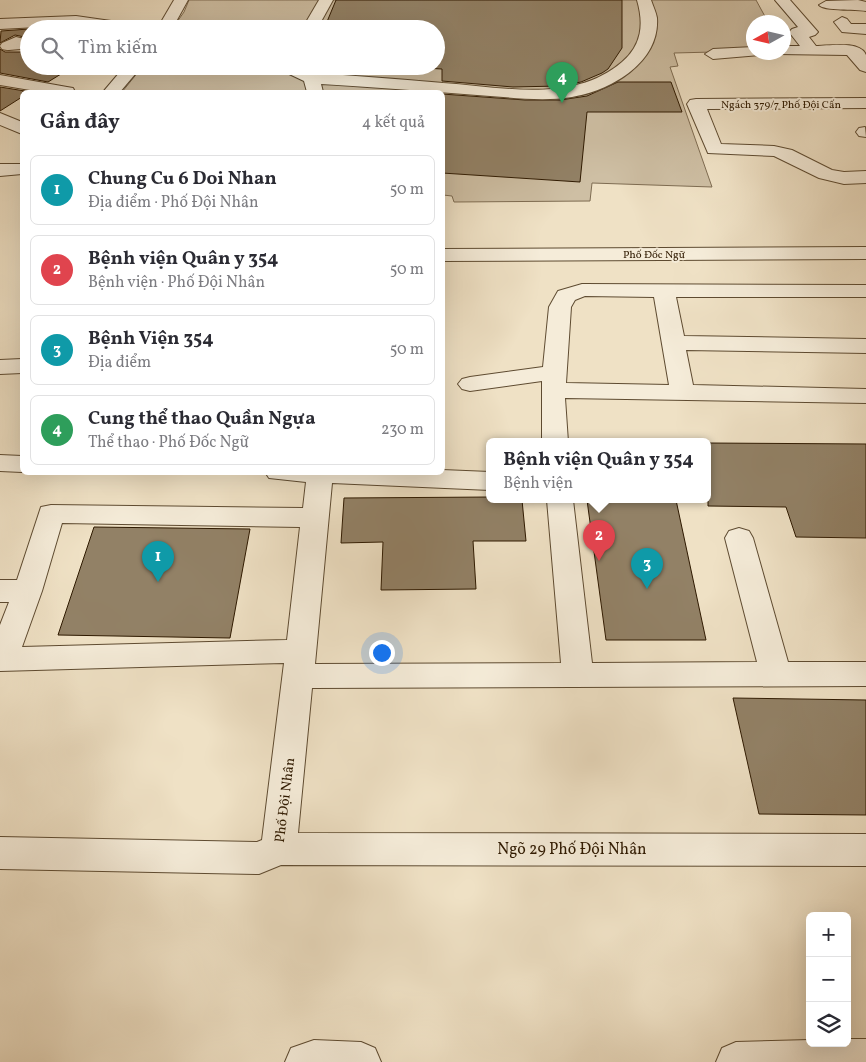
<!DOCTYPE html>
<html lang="vi">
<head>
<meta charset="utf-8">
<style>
	body { margin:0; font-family:Vollkorn,serif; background:#f2f2f3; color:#2b2b33 }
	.controls { position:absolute; right:15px; bottom:15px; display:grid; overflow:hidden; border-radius:8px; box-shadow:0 5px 20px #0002 }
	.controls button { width:45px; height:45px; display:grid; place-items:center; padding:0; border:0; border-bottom:1px solid #e1e1e2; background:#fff; color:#2b2b33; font:25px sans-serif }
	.compass { position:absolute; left:746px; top:15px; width:45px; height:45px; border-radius:50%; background:#fff; box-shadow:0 5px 20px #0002; rotate:262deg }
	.you { position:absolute; left:381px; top:652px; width:18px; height:18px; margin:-12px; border:4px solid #fff; border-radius:50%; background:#1a73e8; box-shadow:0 0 0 8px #1a73e833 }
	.badge { display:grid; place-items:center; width:32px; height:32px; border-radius:50%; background:#d93025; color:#fff; font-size:16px; font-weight:700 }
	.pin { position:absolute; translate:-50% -41px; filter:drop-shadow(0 1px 2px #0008) }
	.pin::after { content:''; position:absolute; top:26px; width:18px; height:15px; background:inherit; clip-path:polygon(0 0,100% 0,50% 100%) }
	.popup { position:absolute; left:486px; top:438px; width:225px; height:65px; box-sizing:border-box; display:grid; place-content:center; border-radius:8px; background:#fff; filter:drop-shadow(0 1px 4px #0005); font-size:16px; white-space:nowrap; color:#7c7c81 }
	.popup b { font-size:19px; color:#2b2b33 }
	.popup::after { content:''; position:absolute; left:50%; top:100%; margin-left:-10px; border:10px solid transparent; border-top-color:#fff }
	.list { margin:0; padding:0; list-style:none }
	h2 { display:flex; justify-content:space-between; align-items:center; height:65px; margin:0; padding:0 20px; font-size:21px }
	h2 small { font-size:16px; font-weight:400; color:#7c7c81 }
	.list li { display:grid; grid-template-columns:32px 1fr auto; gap:15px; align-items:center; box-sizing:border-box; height:70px; margin:0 10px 10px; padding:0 10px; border:1px solid #e1e1e2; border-radius:8px }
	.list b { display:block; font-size:19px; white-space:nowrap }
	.list p { margin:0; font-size:16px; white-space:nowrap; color:#7c7c81 }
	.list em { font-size:16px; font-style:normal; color:#7c7c81 }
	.icon { flex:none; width:28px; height:28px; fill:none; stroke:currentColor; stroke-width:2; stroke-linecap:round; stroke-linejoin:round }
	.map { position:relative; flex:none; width:866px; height:1062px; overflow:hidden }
	.search { position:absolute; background:#fff; box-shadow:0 5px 20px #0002; left:20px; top:20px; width:425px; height:55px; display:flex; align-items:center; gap:12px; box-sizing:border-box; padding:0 18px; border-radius:28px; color:#7c7c81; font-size:19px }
	.panel { position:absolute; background:#fff; box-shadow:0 5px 20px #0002; left:20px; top:90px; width:425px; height:385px; border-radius:8px }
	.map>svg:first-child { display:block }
	.green { fill:#cebfa4; stroke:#7e6c52 }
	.building { fill:#928166; stroke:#2e1900 }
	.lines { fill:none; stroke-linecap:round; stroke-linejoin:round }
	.minor-casing { stroke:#5e4b31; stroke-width:2 }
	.minor { fill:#f5ecd9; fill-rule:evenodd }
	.labels { text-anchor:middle; stroke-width:4; stroke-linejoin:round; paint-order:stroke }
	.far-street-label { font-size:11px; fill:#2e1900; stroke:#f5ecd9 }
	.street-label { font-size:14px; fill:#2e1900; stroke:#f5ecd9 }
	.near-street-label { font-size:16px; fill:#2e1900; stroke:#f5ecd9 }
</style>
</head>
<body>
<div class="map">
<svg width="866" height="1062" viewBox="0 0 866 1062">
	<rect width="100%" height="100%" fill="#efe1c5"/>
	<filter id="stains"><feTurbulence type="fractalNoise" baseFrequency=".004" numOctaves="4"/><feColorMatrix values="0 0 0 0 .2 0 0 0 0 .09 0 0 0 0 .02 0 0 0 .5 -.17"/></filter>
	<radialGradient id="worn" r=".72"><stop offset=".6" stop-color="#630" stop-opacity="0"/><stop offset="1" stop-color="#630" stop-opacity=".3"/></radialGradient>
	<polygon class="green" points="189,0 756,0 768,22 754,22 753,51 674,53 678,66 670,67 712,187 592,183 590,201 454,202 452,196 443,195 442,92 122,92 143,66 436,66 436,29 172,29 184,12"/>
	<g class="building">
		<polygon points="336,0 622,0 622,48 608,69 602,73 581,82 559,86 513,87 442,81 442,69 390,66 436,66 436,29 324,29"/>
		<polygon points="29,29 29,38 15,35 0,43 1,31"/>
		<polygon points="0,49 5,52 29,52 29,66 74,66 48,82 0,73"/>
		<polygon points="618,82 671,82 682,112 587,112 580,182 442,173 442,94 525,100 560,100 587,96"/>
		<polygon points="0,87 31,92 22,92 22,97 0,111"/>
		<polygon points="708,443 866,444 866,538 796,537 786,507 708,506"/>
		<polygon points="490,497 490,500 522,500 526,541 473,541 476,589 381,590 383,542 341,543 344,498"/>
		<polygon points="587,500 676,500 706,640 606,640"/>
		<polygon points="94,527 250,529 230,638 58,635"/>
		<polygon points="733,698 866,700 866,815 759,814"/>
	</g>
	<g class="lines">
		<g class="minor-casing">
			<g id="minor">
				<polygon points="174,0 188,0 172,29 157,29"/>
				<polygon points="319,0 333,0 317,29 302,29"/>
				<path d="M637,0H651C653,6 656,12 657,18C660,63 610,91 572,97C541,102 509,97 477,95C425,91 373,87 321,84L323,92H307L304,81L285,72L257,71L249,66H299L314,73C357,76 400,79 443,83C503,87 573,104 622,62C642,45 644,24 637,0Z"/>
				<path d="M775,0H790L818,32L815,35L809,37L816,46C828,46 860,40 866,55C866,60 866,67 866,72L860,70L847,55L778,54L777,52H784V46H800L789,32L792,29L798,27Z"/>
				<path d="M858,0L866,2V11C855,9 824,11 819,5L826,1Z"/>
				<polygon points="76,16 111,21 124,29 103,29 76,25 0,29 0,19"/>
				<polygon points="842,17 847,19 851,24 866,24 866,34 842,32 834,22"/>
				<path d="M16,37L29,40V50C17,47 12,52 2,49L0,46L2,43Z"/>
				<polygon points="754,47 754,52 762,52 760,55 713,59 705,54 713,49"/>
				<polygon points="125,66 142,66 120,92 103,92"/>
				<polygon points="0,75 67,87 73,88 75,92 42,92 0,85"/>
				<polygon points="866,98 866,108 707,109 721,144 774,146 792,150 832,170 844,172 866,171 866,183 844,184 819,178 774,156 708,153 687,104 690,100 696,99"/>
				<polygon points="0,113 22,122 22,134 0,125"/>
				<polygon points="865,127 866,137 859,136 856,132 859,128"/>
				<polygon points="0,164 22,164 22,174 0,176"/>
				<polygon points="866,247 866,259 442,261 442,249"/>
				<path d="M582,284L866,285V297H676L684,336L866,339V353L686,350L693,385L866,389V403L565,398L568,442H542V381L470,391L462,389L458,384L462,379L470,377L543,367L549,307L558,291ZM585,296L654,297L669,385L566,383L571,307L575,300Z"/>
				<polygon points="22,359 22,373 0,374 0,360"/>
				<polygon points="0,455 22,456 22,472 0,471"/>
				<path d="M442,470L490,472V490L332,483L315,664L561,663L547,500H573L592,663L757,662L725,538L729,531L739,528L749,531L753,538L788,662H866V686L312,688L298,833L866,834V866L281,865L259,874L0,869V837L257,842L262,840L284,663L0,671V625L9,602H0V580H17L41,507L51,505L303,508L306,482L269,478L265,472H442ZM62,523L300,527L287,640L22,647L42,591Z"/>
				<polygon points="847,1039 866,1039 866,1062 716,1062 722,1048 736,1042 810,1040 810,1043 847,1043"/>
				<polygon points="314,1040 361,1042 375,1048 381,1062 285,1062 291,1048"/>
			</g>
		</g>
		<use href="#minor" class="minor"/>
	</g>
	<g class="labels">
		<g class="far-street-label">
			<text x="781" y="108">Ngách 379/7 Phố Đội Cấn</text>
			<text x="654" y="258">Phố Đốc Ngữ</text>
		</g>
		<g class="street-label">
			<text transform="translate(284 800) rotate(-83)" y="5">Phố Đội Nhân</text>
		</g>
		<g class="near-street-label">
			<text x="572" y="854">Ngõ 29 Phố Đội Nhân</text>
		</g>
	</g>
	<rect width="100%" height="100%" filter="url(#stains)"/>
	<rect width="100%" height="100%" fill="url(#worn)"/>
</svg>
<div class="controls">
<button>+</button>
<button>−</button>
<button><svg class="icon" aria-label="layers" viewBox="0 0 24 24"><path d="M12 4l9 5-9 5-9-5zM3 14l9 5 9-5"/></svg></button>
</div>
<svg class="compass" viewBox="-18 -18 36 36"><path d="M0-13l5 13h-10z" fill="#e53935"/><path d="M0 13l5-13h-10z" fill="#7c7c81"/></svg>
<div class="you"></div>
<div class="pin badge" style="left:158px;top:582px;background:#0f9aa8">1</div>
<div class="pin badge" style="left:599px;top:561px;background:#e0444e">2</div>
<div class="popup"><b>Bệnh viện Quân y 354</b>Bệnh viện</div>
<div class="pin badge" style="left:647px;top:589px;background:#0f9aa8">3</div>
<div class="pin badge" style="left:562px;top:103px;background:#2e9e5b">4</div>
<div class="search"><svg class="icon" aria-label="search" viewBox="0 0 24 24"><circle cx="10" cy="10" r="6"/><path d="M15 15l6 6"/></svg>Tìm kiếm</div>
<section class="panel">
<h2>Gần đây<small>4 kết quả</small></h2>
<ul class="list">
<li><span class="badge" style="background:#0f9aa8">1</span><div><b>Chung Cu 6 Doi Nhan</b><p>Địa điểm · Phố Đội Nhân</p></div><em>50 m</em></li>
<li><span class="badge" style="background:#e0444e">2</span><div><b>Bệnh viện Quân y 354</b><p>Bệnh viện · Phố Đội Nhân</p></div><em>50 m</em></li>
<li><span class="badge" style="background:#0f9aa8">3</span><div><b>Bệnh Viện 354</b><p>Địa điểm</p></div><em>50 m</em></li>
<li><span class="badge" style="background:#2e9e5b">4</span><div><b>Cung thể thao Quần Ngựa</b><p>Thể thao · Phố Đốc Ngữ</p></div><em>230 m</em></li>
</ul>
</section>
</div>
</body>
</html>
